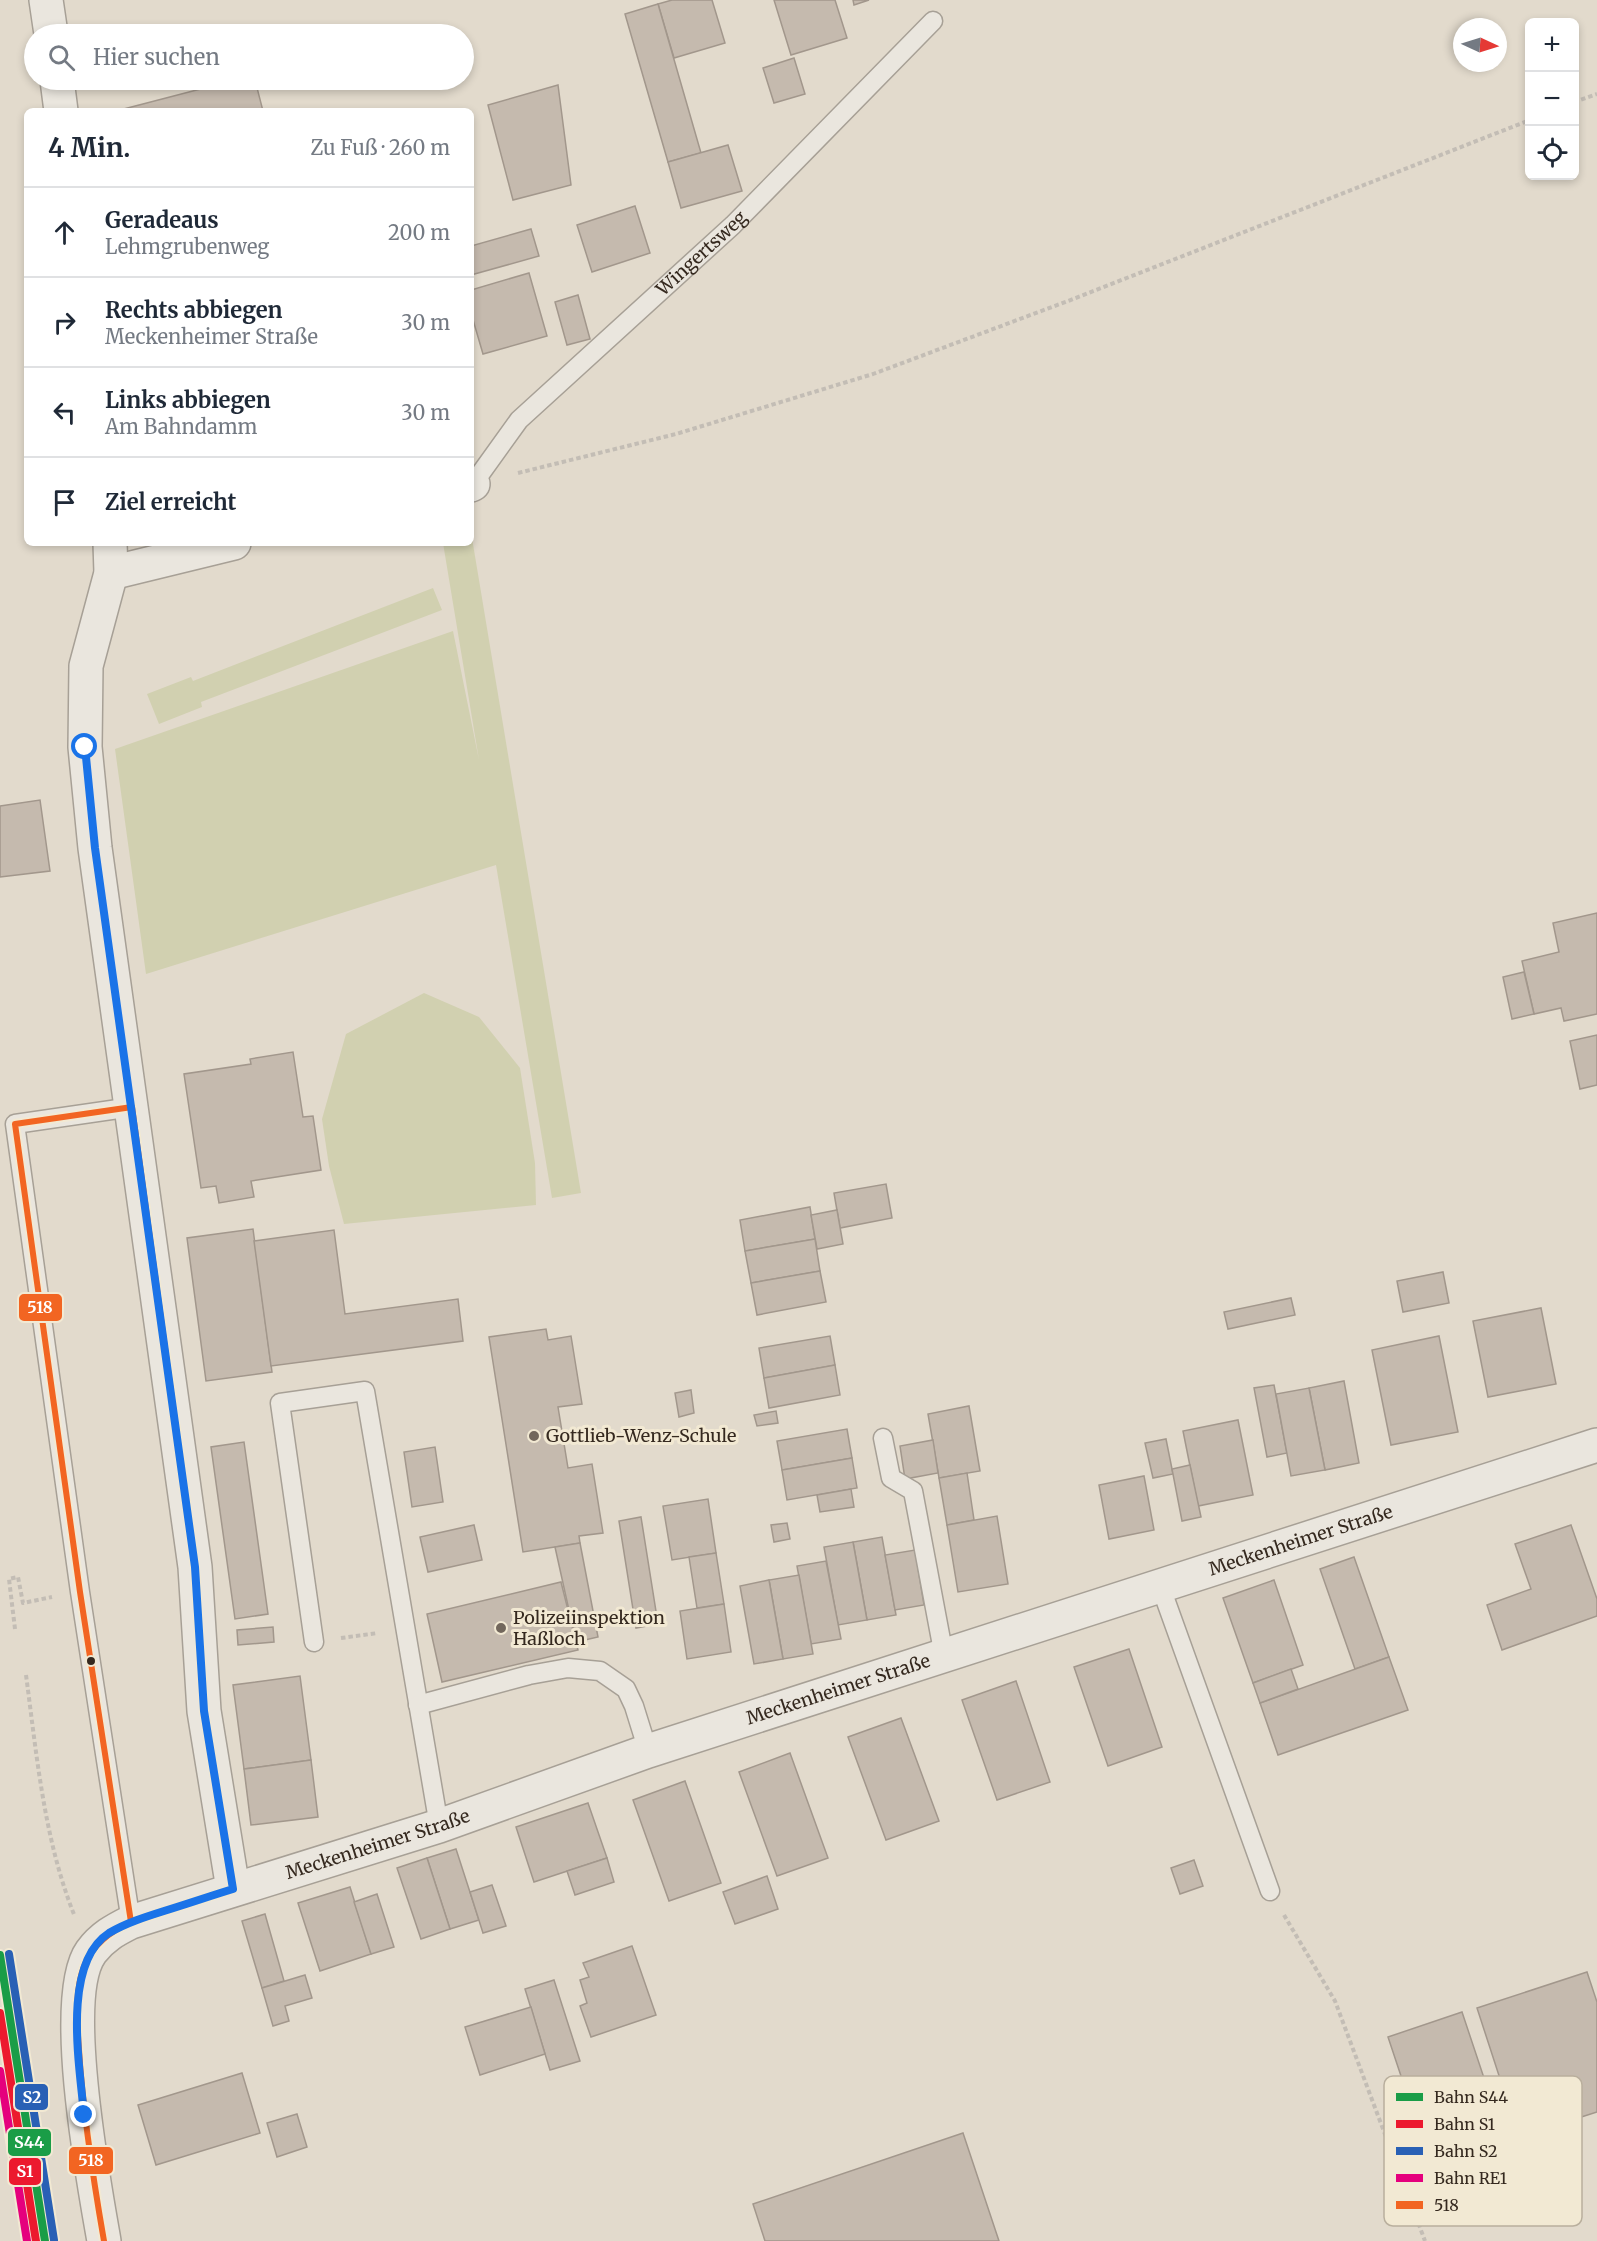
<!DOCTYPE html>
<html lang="de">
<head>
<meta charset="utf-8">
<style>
	body { margin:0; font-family:Merriweather,serif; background:#f6f6f7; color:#1f2937 }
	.controls { position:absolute; right:18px; top:18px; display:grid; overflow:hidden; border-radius:9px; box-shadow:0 3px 9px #0003 }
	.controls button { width:54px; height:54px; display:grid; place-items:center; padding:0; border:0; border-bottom:2px solid #e0e1e3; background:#fff; color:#1f2937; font:30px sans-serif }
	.compass { position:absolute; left:1453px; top:18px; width:54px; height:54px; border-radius:50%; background:#fff; box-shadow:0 3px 9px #0003; rotate:94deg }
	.stop { position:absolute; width:18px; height:18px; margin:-14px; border:4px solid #1a73e8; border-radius:50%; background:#fff }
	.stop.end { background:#1a73e8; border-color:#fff; box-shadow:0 2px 6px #0008 }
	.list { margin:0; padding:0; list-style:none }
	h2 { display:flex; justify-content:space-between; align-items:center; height:78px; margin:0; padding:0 24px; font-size:26px }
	h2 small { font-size:20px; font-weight:400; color:#747a83 }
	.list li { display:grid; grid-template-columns:39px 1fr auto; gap:18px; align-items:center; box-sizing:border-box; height:90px; padding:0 24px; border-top:2px solid #e0e1e3 }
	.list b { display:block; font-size:22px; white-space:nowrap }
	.list p { margin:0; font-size:20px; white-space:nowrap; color:#747a83 }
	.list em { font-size:20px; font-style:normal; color:#747a83 }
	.icon { flex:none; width:33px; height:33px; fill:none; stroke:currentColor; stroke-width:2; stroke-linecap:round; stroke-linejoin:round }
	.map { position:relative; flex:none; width:1597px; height:2241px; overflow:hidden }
	.search { position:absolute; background:#fff; box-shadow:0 3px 9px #0003; left:24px; top:24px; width:450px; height:66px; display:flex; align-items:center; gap:15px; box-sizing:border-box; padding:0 21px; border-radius:33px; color:#747a83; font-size:22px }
	.panel { position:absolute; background:#fff; box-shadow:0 3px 9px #0003; left:24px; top:108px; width:450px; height:438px; border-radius:9px }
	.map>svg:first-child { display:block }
	.green { fill:#d1d0b0 }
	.building { fill:#c5baae; stroke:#a2978c; stroke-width:1.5 }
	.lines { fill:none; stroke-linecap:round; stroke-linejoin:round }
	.lane-casing { stroke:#a7a096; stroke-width:21 }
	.street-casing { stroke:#a7a096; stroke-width:36 }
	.path { stroke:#c3bdb5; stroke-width:4; stroke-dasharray:4.5 3; stroke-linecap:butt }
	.lane { stroke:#eae6de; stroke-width:18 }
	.street { stroke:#eae6de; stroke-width:33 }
	.bus-1-casing { stroke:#f2e9d3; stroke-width:10 }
	.bus-1 { stroke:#f26522; stroke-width:6 }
	.rail-1-casing { stroke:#f2e9d3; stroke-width:12 }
	.rail-2-casing { stroke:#f2e9d3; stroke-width:12 }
	.rail-3-casing { stroke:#f2e9d3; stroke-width:12 }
	.rail-4-casing { stroke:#f2e9d3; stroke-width:12 }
	.rail-1 { stroke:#1a9d47; stroke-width:8 }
	.rail-2 { stroke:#ec192e; stroke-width:8 }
	.rail-3 { stroke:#2960b5; stroke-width:8 }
	.rail-4 { stroke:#e5007d; stroke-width:8 }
	.route { stroke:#1a73e8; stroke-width:8 }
	.poi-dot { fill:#72675c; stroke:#f2e9d3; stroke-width:2 }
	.bus-dot { fill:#35291f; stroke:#f2e9d3; stroke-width:2 }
	.labels { text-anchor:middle; stroke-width:6; stroke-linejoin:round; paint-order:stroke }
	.street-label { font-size:18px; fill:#35291f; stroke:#f2e9d3 }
	.poi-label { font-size:18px; fill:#35291f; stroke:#f2e9d3; text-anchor:start }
	.key { fill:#f2e9d3; stroke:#b9af9d; stroke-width:1.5 }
	.key-label { font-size:16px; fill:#35291f }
	.line-badge { stroke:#f2e9d3; stroke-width:2 }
	.badge-label { font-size:16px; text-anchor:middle; font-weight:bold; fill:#fff }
</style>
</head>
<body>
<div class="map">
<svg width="1597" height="2241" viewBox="0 0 1597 2241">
	<rect width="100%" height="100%" fill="#e2dacc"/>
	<g class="green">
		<polygon points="471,532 581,1193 552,1198 496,865 146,974 115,749 453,631 479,760 443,543 471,543"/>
		<polygon points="433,588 442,610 201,702 202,707 159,724 147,694 191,677 193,681"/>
		<polygon points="424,993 479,1017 520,1068 535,1163 536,1205 344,1224 329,1166 322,1119 346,1034"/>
	</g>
	<g class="building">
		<polygon points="672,0 712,0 725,43 674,58 658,4"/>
		<polygon points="774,0 835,0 847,38 791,55"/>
		<polygon points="853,0 869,0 854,5"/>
		<polygon points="658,4 701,153 668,162 625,14"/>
		<polygon points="794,58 805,94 774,103 763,68"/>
		<polygon points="235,80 255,80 263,111 116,111"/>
		<polygon points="558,85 571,185 513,200 488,105"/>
		<polygon points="728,145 742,191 681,208 668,162"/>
		<polygon points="635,206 650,253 592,272 577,225"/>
		<polygon points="531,229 539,256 471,275 471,246"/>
		<polygon points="529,273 547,336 483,354 471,313 471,290"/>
		<polygon points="578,295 590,339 567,345 555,302"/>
		<polygon points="40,800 50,871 0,877 0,806"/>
		<polygon points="1597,913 1597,1014 1564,1021 1561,1008 1534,1014 1522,961 1559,952 1553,923"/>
		<polygon points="1524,972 1534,1014 1512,1019 1503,977"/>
		<polygon points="1597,1035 1597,1085 1580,1089 1570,1041"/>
		<polygon points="293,1052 303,1117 313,1116 321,1170 251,1181 254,1197 219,1203 216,1186 201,1188 184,1074 251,1064 250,1059"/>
		<polygon points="886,1184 892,1218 840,1228 834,1193"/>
		<polygon points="810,1207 815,1239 745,1251 740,1220"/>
		<polygon points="837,1210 843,1244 817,1249 811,1215"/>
		<polygon points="253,1229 272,1372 206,1381 187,1238"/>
		<polygon points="334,1230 345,1314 458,1299 463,1341 271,1366 254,1241"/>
		<polygon points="815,1239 820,1271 751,1283 745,1251"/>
		<polygon points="820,1271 826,1302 757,1315 751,1283"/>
		<polygon points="1443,1272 1449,1303 1403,1312 1397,1281"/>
		<polygon points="1291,1298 1295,1315 1228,1329 1224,1312"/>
		<polygon points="1541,1308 1556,1384 1488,1397 1473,1321"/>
		<polygon points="546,1329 548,1340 571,1336 582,1404 558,1407 568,1468 592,1464 603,1533 579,1536 580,1543 523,1552 489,1337"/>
		<polygon points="830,1336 835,1365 764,1378 759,1348"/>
		<polygon points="1439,1336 1458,1432 1391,1445 1372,1350"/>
		<polygon points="835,1365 840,1395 769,1408 764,1378"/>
		<polygon points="1344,1381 1359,1463 1325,1470 1309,1388"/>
		<polygon points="1274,1385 1287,1453 1267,1457 1254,1388"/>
		<polygon points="1309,1388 1325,1470 1291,1476 1276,1394"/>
		<polygon points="691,1390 694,1413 679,1417 675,1393"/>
		<polygon points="969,1406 980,1471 939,1478 928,1414"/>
		<polygon points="776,1411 778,1423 757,1426 754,1415"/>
		<polygon points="1238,1420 1253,1495 1198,1506 1183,1431"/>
		<polygon points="847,1429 852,1458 782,1470 777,1441"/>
		<polygon points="1166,1439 1173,1474 1153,1478 1145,1443"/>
		<polygon points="933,1440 938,1473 905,1479 900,1446"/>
		<polygon points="244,1442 268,1614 235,1619 211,1447"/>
		<polygon points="435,1447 443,1502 412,1507 404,1452"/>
		<polygon points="852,1458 857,1488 787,1500 782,1470"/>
		<polygon points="1190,1465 1201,1517 1182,1521 1172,1469"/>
		<polygon points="967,1473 974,1520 947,1525 939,1478"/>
		<polygon points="1144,1476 1154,1530 1109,1539 1099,1485"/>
		<polygon points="851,1489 854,1507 820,1512 817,1495"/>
		<polygon points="708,1499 716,1553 672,1560 663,1506"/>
		<polygon points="997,1516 1008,1584 958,1592 947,1525"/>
		<polygon points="641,1517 658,1624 636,1628 619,1521"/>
		<polygon points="787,1523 790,1539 774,1542 771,1525"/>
		<polygon points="474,1525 482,1560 428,1572 420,1537"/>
		<polygon points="1571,1525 1597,1599 1597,1616 1502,1650 1487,1605 1531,1589 1515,1544"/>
		<polygon points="882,1537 896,1615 867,1620 853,1542"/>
		<polygon points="853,1542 867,1620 838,1625 824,1547"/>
		<polygon points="580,1543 598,1637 576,1642 555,1547"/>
		<polygon points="915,1550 924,1605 895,1610 885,1555"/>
		<polygon points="716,1553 724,1604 697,1608 689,1557"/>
		<polygon points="1354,1557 1389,1657 1355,1669 1320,1569"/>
		<polygon points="826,1561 841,1639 811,1644 797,1566"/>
		<polygon points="799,1575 813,1654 783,1659 769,1580"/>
		<polygon points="769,1580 783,1659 754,1664 740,1586"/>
		<polygon points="1274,1580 1303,1665 1253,1683 1223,1598"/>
		<polygon points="561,1582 578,1650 442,1682 427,1614"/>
		<polygon points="724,1604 731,1652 687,1659 680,1611"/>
		<polygon points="273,1627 274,1642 238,1645 237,1630"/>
		<polygon points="1129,1649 1162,1747 1108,1766 1074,1667"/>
		<polygon points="1389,1657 1408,1710 1278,1755 1260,1703"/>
		<polygon points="1291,1669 1298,1689 1260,1703 1253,1683"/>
		<polygon points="300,1676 311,1760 244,1769 233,1685"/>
		<polygon points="1016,1681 1050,1782 997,1800 962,1700"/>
		<polygon points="901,1718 939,1821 886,1840 848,1737"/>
		<polygon points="790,1753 828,1858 777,1876 739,1772"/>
		<polygon points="311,1760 318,1817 251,1825 244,1769"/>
		<polygon points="685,1781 721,1883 669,1901 633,1800"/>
		<polygon points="588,1803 607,1858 534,1882 516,1827"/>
		<polygon points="456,1849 479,1920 450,1929 427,1858"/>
		<polygon points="427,1858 450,1929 421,1939 397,1868"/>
		<polygon points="607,1858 614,1882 575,1895 567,1871"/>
		<polygon points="1194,1860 1203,1886 1180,1894 1171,1868"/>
		<polygon points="767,1876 778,1909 735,1924 723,1892"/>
		<polygon points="492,1885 506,1926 483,1933 470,1892"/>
		<polygon points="350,1887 371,1954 320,1971 298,1903"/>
		<polygon points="377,1894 394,1947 371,1954 354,1902"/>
		<polygon points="265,1914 284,1981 262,1988 242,1921"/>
		<polygon points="632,1946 656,2015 591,2037 580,2006 587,2003 580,1980 589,1977 583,1963"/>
		<polygon points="1587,1972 1597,2002 1597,2112 1519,2137 1477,2008"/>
		<polygon points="305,1975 312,1998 285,2006 289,2021 273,2026 262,1988"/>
		<polygon points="554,1980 580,2061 550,2070 525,1989"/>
		<polygon points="531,2007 545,2054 480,2075 465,2027"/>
		<polygon points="1462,2012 1485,2081 1411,2106 1388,2037"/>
		<polygon points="242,2073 260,2133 156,2165 138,2105"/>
		<polygon points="297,2114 307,2147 277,2157 267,2123"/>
		<polygon points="963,2133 999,2241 765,2241 753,2204"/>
	</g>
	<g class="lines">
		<g class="lane-casing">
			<g id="lane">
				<path id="s1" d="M473,484L519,420L733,225L933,21"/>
				<polyline points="883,1438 891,1478 913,1491 944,1656"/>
				<polyline points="1160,1585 1270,1891"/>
				<polyline points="314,1642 280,1403 365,1391 439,1826"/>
				<polyline points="418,1705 529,1675 568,1668 600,1671 626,1689 634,1706 648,1751"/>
				<polyline points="131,1922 80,1592 15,1124 132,1107"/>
			</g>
		</g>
		<g class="street-casing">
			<g id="street">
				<polyline points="46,0 51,34"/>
				<polyline points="57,80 61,111"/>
				<polyline points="471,485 473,484"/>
				<polyline points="110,543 111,573 86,666 85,747 95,848 195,1567 204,1711 233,1889"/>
				<polyline points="111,573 234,543"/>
				<path id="s2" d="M104,2241C94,2184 59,1997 91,1952C102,1937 115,1930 131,1922L439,1826L648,1751L1597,1445"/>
			</g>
		</g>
		<g class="path">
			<polyline points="1574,102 1597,94"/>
			<polyline points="518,473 676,434 873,374 1068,301 1530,120"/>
			<polyline points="15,1629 9,1579 18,1577 23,1603 52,1597"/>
			<polyline points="341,1638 378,1633"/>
			<path d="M26,1675C37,1757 44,1840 75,1917"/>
			<polyline points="1284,1915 1335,2001 1425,2241"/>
		</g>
		<use href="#lane" class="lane"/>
		<use href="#street" class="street"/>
		<g class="bus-1-casing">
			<g id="bus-1">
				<polygon points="132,1107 195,1567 204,1711 233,1889 131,1922 80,1592 15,1124"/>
				<path d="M104,2241C93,2178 83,2114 79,2050C77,2023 74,1990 85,1964C94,1943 111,1931 131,1922"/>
			</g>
		</g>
		<use href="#bus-1" class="bus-1"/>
		<g class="rail-1-casing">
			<polyline id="rail-1" points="0,1955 45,2241"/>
		</g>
		<g class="rail-2-casing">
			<polyline id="rail-2" points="0,2013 36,2241"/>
		</g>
		<g class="rail-3-casing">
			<polyline id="rail-3" points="9,1954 54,2240"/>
		</g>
		<g class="rail-4-casing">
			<polyline id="rail-4" points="0,2071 27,2241"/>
		</g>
		<use href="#rail-1" class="rail-1"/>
		<use href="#rail-2" class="rail-2"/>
		<use href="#rail-3" class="rail-3"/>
		<use href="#rail-4" class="rail-4"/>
	</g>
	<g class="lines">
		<path class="route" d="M84,2115C80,2067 61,1964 109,1933C126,1923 145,1917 164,1911C187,1904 210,1896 233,1889L204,1711L195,1567L95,848L85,747"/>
	</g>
	<g class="poi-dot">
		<circle cx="534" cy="1436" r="6"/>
		<circle cx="501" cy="1628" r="6"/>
	</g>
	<circle class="bus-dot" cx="91" cy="1661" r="5"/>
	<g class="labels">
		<g class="street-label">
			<text dy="6" stroke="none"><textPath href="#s1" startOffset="326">Wingertsweg</textPath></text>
			<text dy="6" stroke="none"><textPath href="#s2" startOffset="1574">Meckenheimer Straße</textPath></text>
			<text dy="6" stroke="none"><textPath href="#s2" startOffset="1088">Meckenheimer Straße</textPath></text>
			<text dy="6" stroke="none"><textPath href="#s2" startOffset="602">Meckenheimer Straße</textPath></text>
		</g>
		<g class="poi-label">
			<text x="546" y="1442">Gottlieb-Wenz-Schule</text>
			<text x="513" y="1624">Polizeiinspektion<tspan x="513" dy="21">Haßloch</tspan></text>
		</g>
	</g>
	<rect x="1384" y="2076" width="198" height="150" rx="9" class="key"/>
	<rect x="1396" y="2093" width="27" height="8" fill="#1a9d47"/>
	<rect x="1396" y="2120" width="27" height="8" fill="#ec192e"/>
	<rect x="1396" y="2147" width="27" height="8" fill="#2960b5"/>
	<rect x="1396" y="2174" width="27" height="8" fill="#e5007d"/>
	<rect x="1396" y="2201" width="27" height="8" fill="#f26522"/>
	<g class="key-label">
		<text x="1434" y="2103">Bahn S44</text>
		<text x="1434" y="2130">Bahn S1</text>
		<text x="1434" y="2157">Bahn S2</text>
		<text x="1434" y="2184">Bahn RE1</text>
		<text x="1434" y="2211">518</text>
	</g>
	<g class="line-badge">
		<rect x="18" y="1293" width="45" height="29" rx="6" fill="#f26522"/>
		<rect x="14" y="2083" width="35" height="28" rx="6" fill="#2960b5"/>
		<rect x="7" y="2128" width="45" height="29" rx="6" fill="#1a9d47"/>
		<rect x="68" y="2146" width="46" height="29" rx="6" fill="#f26522"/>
		<rect x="8" y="2157" width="34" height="29" rx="6" fill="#ec192e"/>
	</g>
	<g class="badge-label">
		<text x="40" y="1313">518</text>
		<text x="32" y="2103">S2</text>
		<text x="29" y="2148">S44</text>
		<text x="91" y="2166">518</text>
		<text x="25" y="2177">S1</text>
	</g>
</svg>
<div class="controls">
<button>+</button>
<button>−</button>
<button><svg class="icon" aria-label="locate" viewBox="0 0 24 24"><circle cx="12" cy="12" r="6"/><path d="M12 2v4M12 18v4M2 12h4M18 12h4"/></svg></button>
</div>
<svg class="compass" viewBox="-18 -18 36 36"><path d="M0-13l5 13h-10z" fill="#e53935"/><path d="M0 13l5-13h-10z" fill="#747a83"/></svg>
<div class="stop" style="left:85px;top:747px"></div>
<div class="stop end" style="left:84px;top:2115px"></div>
<div class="search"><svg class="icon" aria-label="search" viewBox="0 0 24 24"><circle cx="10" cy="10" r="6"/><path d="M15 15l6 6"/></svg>Hier suchen</div>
<section class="panel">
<h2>4 Min.<small>Zu Fuß · 260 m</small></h2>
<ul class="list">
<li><svg class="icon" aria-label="ahead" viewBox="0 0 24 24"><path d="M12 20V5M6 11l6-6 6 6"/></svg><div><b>Geradeaus</b><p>Lehmgrubenweg</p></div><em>200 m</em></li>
<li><svg class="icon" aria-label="right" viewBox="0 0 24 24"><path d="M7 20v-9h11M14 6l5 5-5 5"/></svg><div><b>Rechts abbiegen</b><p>Meckenheimer Straße</p></div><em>30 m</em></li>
<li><svg class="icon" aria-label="left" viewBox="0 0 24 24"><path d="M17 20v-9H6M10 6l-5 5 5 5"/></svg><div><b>Links abbiegen</b><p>Am Bahndamm</p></div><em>30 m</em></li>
<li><svg class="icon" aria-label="arrive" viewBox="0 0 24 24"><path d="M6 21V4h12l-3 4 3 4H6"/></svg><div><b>Ziel erreicht</b></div></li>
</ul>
</section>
</div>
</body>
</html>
